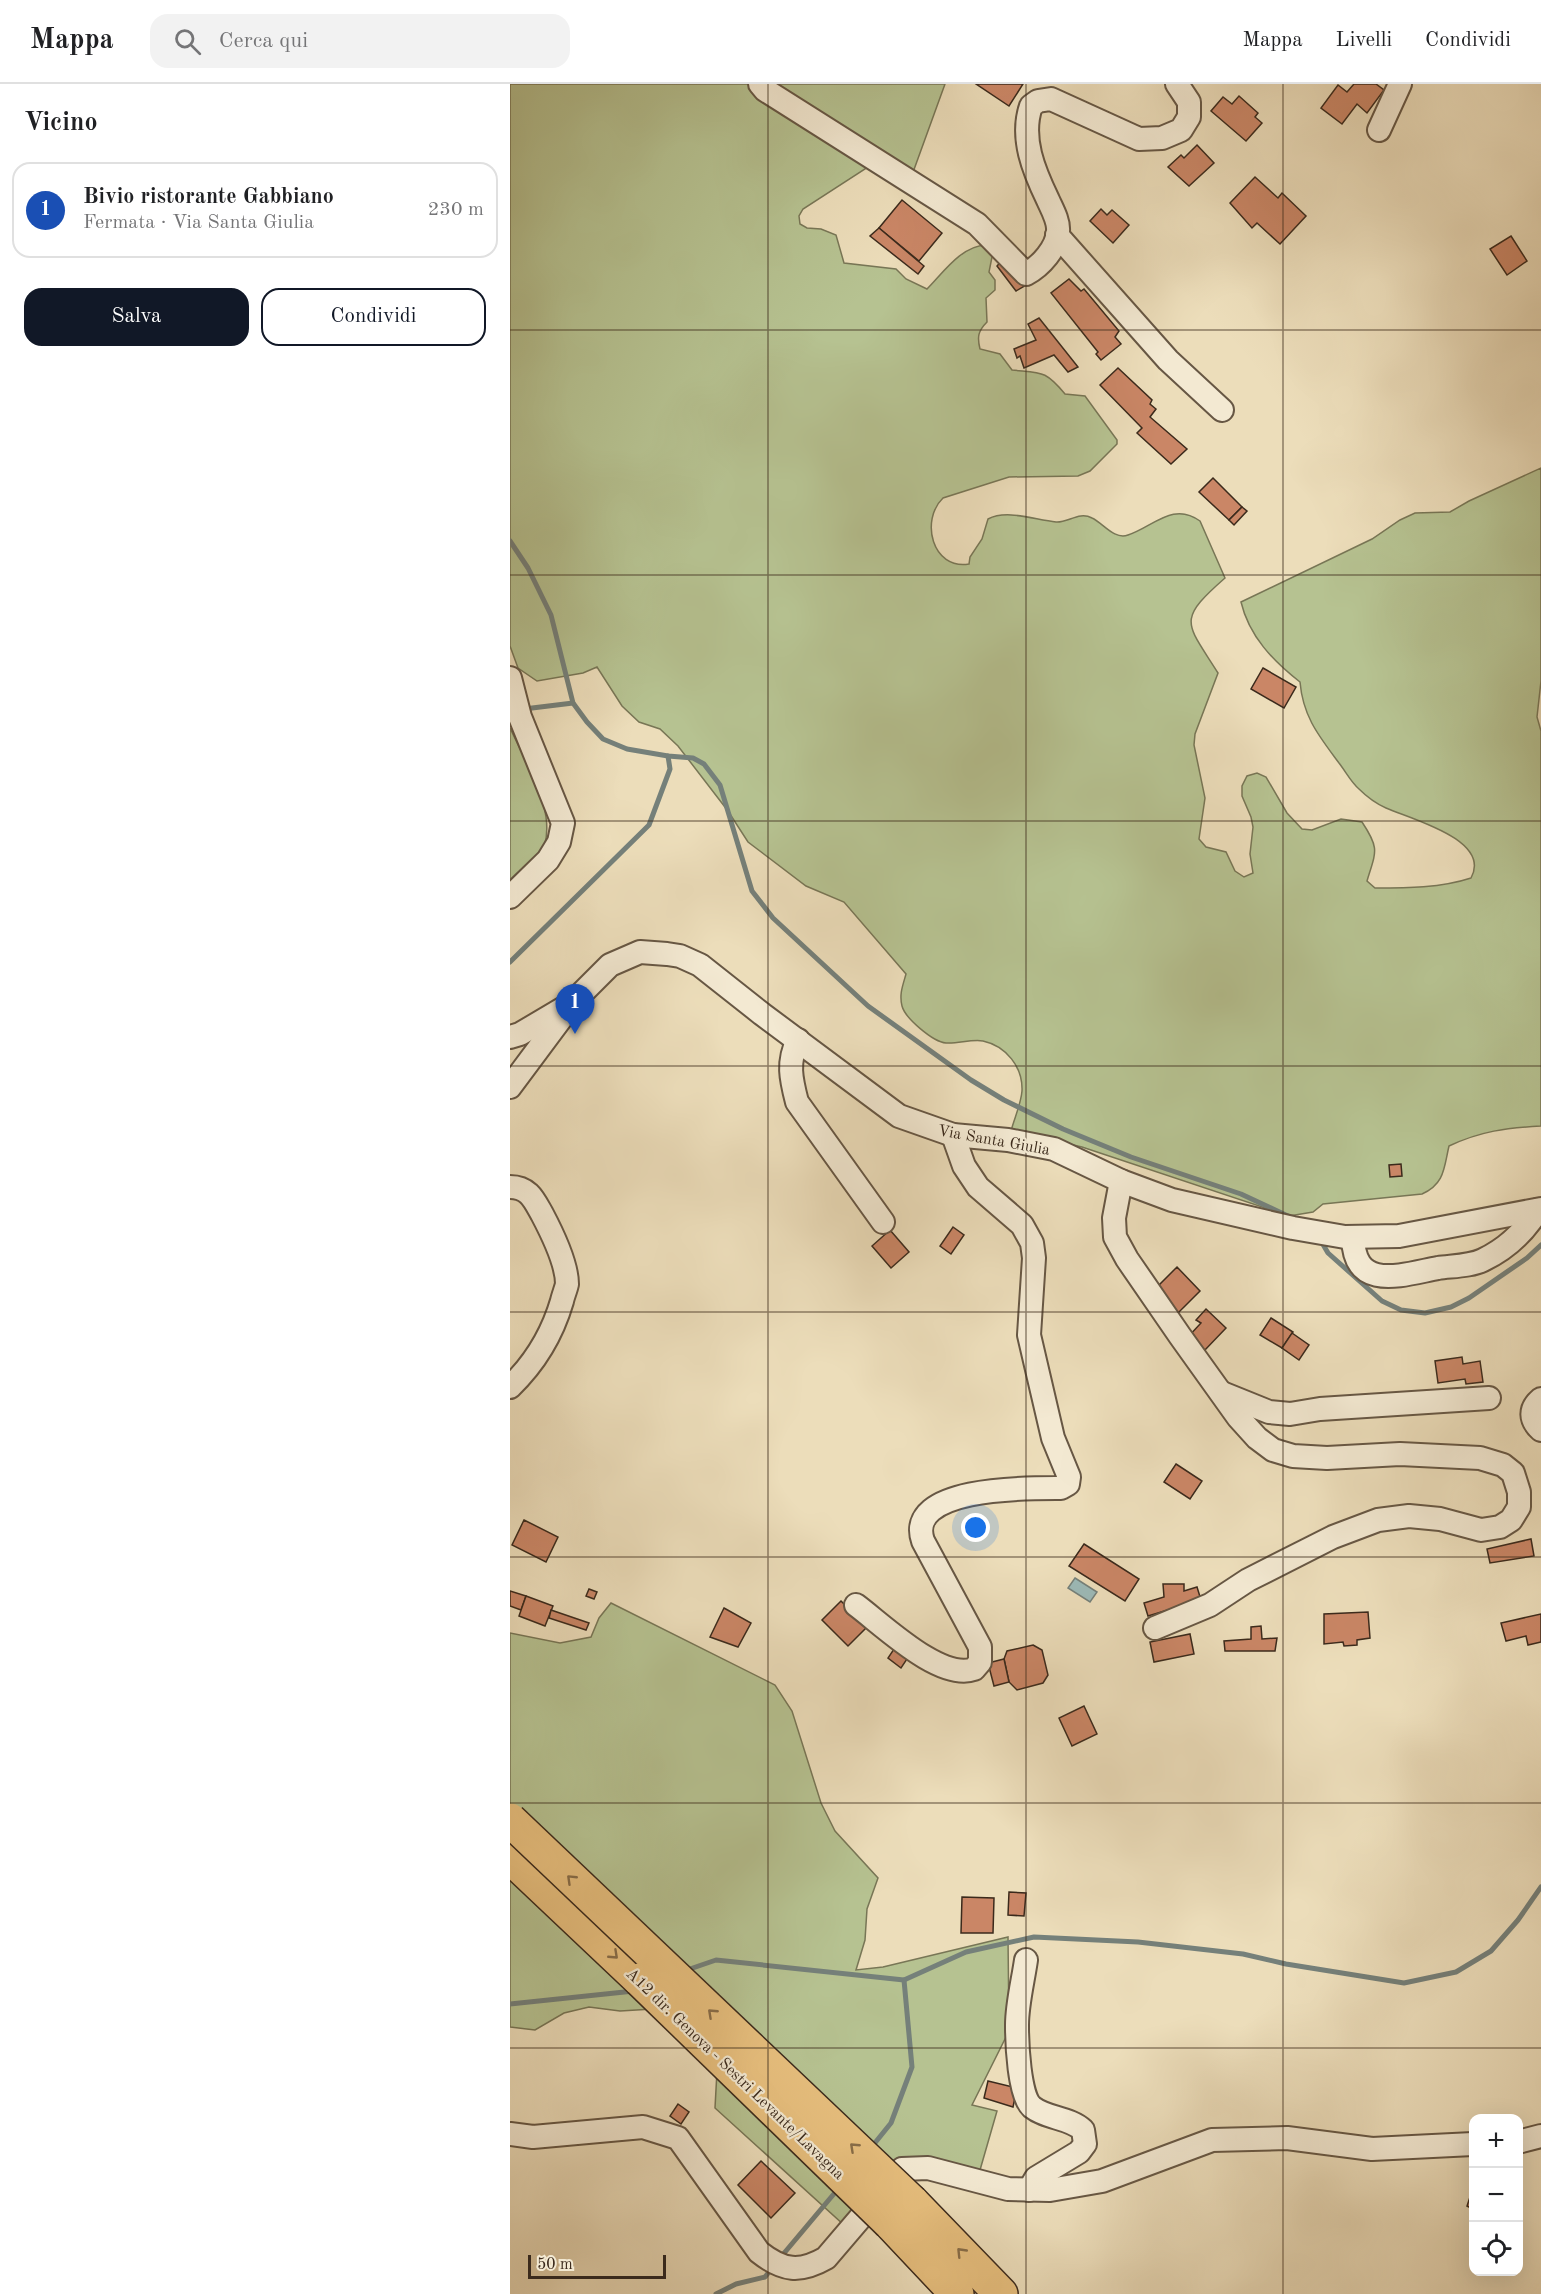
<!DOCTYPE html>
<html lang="it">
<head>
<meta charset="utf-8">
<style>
	body { margin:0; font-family:"Old Standard TT",serif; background:#f2f2f2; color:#202124 }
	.controls { position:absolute; right:18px; bottom:18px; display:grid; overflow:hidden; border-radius:12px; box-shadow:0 6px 24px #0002 }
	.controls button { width:54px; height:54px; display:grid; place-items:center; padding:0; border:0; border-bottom:2px solid #e0e0e0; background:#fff; color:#202124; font:30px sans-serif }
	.scale { position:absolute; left:18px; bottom:15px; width:138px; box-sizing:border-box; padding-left:6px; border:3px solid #3b2a1c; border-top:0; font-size:16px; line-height:21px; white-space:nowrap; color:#3b2a1c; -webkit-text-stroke:4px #f3e9d2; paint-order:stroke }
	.you { position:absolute; left:466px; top:1444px; width:21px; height:21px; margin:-15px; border:4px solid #fff; border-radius:50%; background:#1a73e8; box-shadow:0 0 0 9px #1a73e833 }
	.badge { display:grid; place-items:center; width:39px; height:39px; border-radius:50%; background:#111827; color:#fff; font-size:20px; font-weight:700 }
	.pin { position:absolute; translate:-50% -50px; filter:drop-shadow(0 2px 3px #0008) }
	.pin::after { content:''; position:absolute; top:32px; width:21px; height:18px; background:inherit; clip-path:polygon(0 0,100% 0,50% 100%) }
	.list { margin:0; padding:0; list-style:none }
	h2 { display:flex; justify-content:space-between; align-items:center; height:78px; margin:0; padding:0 24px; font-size:26px }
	h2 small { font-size:20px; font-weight:400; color:#757577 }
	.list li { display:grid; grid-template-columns:39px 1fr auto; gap:18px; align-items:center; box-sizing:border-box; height:96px; margin:0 12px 12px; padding:0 12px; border:2px solid #e0e0e0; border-radius:18px }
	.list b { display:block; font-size:22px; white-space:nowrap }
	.list p { margin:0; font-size:20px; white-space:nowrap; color:#757577 }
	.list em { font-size:20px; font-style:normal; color:#757577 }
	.actions { display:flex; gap:12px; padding:18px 24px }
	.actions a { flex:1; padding:14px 0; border:2px solid #111827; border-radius:18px; text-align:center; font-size:21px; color:#111827 }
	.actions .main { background:#111827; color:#fff }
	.icon { flex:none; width:33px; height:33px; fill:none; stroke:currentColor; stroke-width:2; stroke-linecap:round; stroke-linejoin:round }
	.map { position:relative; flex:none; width:1031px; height:2210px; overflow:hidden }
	header { display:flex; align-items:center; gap:36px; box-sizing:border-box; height:84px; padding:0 30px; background:#fff; border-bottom:2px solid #e0e0e0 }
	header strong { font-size:28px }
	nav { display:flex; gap:33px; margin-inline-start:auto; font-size:21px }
	.search { width:420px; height:54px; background:#f2f2f2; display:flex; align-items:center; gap:15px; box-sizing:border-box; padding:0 21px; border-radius:18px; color:#757577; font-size:22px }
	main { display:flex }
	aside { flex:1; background:#fff }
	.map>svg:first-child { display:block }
	.green { fill:#b6c291; stroke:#787656; stroke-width:1.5 }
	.water { fill:#9cbab8; stroke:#75807a; stroke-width:1.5 }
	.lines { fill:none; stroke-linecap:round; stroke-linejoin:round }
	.stream { stroke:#75807a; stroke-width:5 }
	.building { fill:#ca8666; stroke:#3b2a1c; stroke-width:1.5 }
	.minor-casing { stroke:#675744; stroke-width:26 }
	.highway-casing { stroke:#3b2a1c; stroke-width:36 }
	.minor { stroke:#f3e9d2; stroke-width:22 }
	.highway { stroke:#e6be7d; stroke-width:33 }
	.highway-bridge-casing { stroke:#3b2a1c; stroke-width:36; stroke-linecap:butt }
	.highway-bridge { stroke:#e6be7d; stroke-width:33 }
	.oneway { stroke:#886d48 }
	.grid { fill:none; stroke:#3b2a1c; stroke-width:1.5; stroke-opacity:0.55 }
	.labels { text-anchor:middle; stroke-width:4.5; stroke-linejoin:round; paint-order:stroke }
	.street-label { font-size:16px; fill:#3b2a1c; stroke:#f3e9d2 }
</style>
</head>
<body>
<header>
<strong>Mappa</strong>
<div class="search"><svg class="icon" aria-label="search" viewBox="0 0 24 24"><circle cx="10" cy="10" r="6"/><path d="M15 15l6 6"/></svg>Cerca qui</div>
<nav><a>Mappa</a><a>Livelli</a><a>Condividi</a></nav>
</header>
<main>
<aside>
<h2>Vicino<small></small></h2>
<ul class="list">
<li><span class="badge" style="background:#1a4fb4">1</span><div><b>Bivio ristorante Gabbiano</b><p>Fermata · Via Santa Giulia</p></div><em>230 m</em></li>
</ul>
<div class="actions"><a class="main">Salva</a><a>Condividi</a></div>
</aside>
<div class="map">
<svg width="1031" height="2210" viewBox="0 0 1031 2210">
	<rect width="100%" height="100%" fill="#ecddba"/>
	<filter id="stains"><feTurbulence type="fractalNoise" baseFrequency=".00333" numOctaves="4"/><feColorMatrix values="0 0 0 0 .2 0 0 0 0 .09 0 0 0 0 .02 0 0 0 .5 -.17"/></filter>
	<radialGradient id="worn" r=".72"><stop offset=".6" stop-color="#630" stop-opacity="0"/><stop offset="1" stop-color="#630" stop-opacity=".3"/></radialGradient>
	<g class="green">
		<path d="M0,0H435L402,91L364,79L293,125L289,132L290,140L297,144L311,145L326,151L334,179L386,185L396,195L417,205C433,189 451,162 476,161L483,168L479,188L485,196V206L476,214L477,238C468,247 467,253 470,265L490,270L502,286C532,289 535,286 555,310L575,312L607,356V360L580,387L568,392L499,393L433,414C410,436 422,486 459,480L460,473L472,455L478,435C497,425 525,436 546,438C558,439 569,427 582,434C593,439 604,456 618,451C643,443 663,417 690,437L715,494C666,537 676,538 708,589L685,650L684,661L695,714L689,755L696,763L716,768L725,787L734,793L743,789L740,770L743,743L741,733L732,712V702L737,692L747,689L756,693L777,729L792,745L802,746L831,735L852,738C870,765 866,767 857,797L865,804C896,804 931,804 961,794C982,756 901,735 876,724C867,720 856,712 849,705C841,698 836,688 829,679C809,652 793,633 790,598C763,577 739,552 731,518L862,455L890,436L905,429L940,428L959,417L1031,384V597L1027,633L1031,647V1042C996,1044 971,1047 939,1062C934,1083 935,1100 912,1110L813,1120L803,1128L779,1132L572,1063L501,1047C504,1035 511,1020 512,1007C513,983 496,962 473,957C461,955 448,960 436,959C423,958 395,934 392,922C389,910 393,901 396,890L334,818L296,802L238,758L218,727L168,662L150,645L129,638L112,622L87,583L73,589L27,597L8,584L0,562Z"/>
		<path d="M0,644C16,679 54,737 28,775C22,784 9,792 0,799Z"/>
		<polygon points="101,1519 265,1601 282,1627 311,1719 325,1747 368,1794 357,1825 355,1856 346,1886 373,1883 498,1853 499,1947 462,2021 487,2027 470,2086 424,2075 334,2141 205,2024 209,1950 143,1925 110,1927 79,1923 54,1929 25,1946 0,1943 0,1549 50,1559 81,1553 89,1534"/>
	</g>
	<polygon class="water" points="565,1494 587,1508 580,1518 558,1504"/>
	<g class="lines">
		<g class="stream">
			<polyline points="0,457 18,484 41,531 63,619 77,638 93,655 117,665 158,672 183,674 194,680 210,701 242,807 263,834 358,922 461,996 494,1016 553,1045 621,1073 731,1110 780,1133"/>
			<polyline points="14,625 63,619"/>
			<polyline points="0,878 139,741 160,685 158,672"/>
			<polyline points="811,1157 818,1169 872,1217 891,1226 915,1229 941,1223 959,1214 1017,1174 1031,1161"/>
			<polyline points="174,1887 206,1876 394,1896 456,1868 524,1853 628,1858 733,1870 776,1880 894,1899 946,1888 981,1867 1008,1836 1031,1803"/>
			<polyline points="0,1920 124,1907"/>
			<polyline points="360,2065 381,2039 402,1983 394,1896"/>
			<polyline points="270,2174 328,2105"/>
			<polyline points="206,2210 226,2200 255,2193 263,2183"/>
		</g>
	</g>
	<g class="building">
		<polygon points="466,0 513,0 499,22"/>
		<polygon points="844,0 866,0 874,6 857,29 847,20 832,40 811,24 828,1 837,8"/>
		<polygon points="729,12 748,29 745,33 752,39 736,57 701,27 713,13 722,20"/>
		<polygon points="687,61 704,79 679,102 658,83 671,71 674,74"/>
		<polygon points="745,93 768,114 772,109 796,132 770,160 747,139 742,144 720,119"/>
		<polygon points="392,116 432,149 409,177 369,144"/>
		<polygon points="591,125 597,131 602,126 619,141 603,159 580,137"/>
		<polygon points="369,144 414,182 408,190 360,152"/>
		<polygon points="1001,152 1017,177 997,191 980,165"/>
		<polygon points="496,172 518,200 506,207 487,182"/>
		<polygon points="559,195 571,207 574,205 609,247 605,253 611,260 591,276 586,270 588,268 541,209"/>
		<polygon points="529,234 568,283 558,288 544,271 514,284 510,272 507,274 504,265 526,256 518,240"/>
		<polygon points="608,284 642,316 640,320 646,325 640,333 677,365 661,380 627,349 632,344 590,301"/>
		<polygon points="703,394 732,423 719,436 689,408"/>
		<polygon points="732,423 737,427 724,441 719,436"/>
		<polygon points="753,584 786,603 774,624 741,605"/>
		<polygon points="891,1080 892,1092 880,1093 879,1081"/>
		<polygon points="443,1143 454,1151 441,1170 430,1162"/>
		<polygon points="380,1146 399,1168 381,1184 362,1162"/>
		<polygon points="667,1183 690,1207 668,1229 645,1205"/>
		<polygon points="696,1225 716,1244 694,1267 678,1253 691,1239 686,1236"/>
		<polygon points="761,1234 783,1248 772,1264 750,1251"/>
		<polygon points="782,1249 799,1261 789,1276 772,1264"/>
		<polygon points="952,1273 953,1280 970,1277 973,1298 956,1300 955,1295 928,1299 925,1277"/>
		<polygon points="666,1380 692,1397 680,1415 654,1398"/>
		<polygon points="14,1436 48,1453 36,1478 2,1461"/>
		<polygon points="1021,1455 1024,1472 980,1479 977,1465"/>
		<polygon points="574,1460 629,1495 615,1517 559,1482"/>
		<polygon points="653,1500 674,1500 674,1507 687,1503 691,1516 638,1532 634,1519 654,1513"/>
		<polygon points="79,1505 87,1508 84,1515 76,1512"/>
		<polygon points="0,1507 16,1512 11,1526 0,1522"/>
		<polygon points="16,1512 43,1522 35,1542 9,1532"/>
		<polygon points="331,1517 357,1543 338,1562 312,1536"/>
		<polygon points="214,1524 241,1539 228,1563 200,1553"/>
		<polygon points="41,1526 79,1539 76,1546 39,1534"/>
		<polygon points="858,1528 860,1554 847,1556 847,1561 834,1562 833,1558 814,1560 814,1530"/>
		<polygon points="1031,1530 1031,1558 1018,1561 1016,1552 996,1557 991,1539"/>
		<polygon points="751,1542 752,1555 767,1554 765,1567 715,1567 714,1557 741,1555 741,1543"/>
		<polygon points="680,1550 684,1570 644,1578 640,1558"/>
		<polygon points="523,1561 532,1566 538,1591 533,1599 507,1606 499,1598 494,1575 497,1567"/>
		<polygon points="386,1562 399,1572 391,1584 378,1574"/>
		<polygon points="494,1575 499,1598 484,1602 478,1579"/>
		<polygon points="574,1622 587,1650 562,1662 549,1634"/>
		<polygon points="499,1808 516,1809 514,1832 498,1831"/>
		<polygon points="452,1813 484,1814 483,1849 451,1849"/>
		<polygon points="478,1997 507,2004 503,2023 474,2014"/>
		<polygon points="168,2020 179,2028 171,2040 160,2032"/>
		<polygon points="251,2077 285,2109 261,2134 228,2101"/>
		<polygon points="963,2104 963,2125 957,2122"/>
	</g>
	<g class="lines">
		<g class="minor-casing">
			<g id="minor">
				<path d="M250,0L255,6L467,140L516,190C531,182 547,164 548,147C549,137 542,125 538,116C524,87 510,54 521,22L528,17L541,15L629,55L652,54L671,46L679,33V18L667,0"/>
				<polyline points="869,46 890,0"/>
				<polyline points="547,151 658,276 712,326"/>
				<polyline points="0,594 10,633 53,739 49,758 38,776 0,813"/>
				<polyline points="0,953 10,950 54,924"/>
				<path d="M288,956C277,978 281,995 287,1018L373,1138"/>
				<polyline points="0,1003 64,917 100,881 130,868 157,870 170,872 190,881 252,930 389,1032 443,1051 498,1056 544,1065 611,1097 662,1116 783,1144 835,1153 889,1152 1031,1125"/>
				<polyline points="611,1097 604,1134 605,1153 617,1175 670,1252 728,1333 747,1354 763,1366 783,1372 817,1374 890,1370 970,1374 993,1381 1003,1389 1009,1408 1009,1423 1001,1436 990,1443 971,1446 930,1435 899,1432 868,1436 823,1453 738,1496 700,1521 645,1544"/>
				<path d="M0,1103C19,1103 24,1116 32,1130C41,1147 57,1180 57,1200C56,1205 53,1212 52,1217C42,1251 25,1279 0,1303"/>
				<path d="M843,1153C844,1208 891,1191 928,1184C942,1182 961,1182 973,1176C996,1165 1015,1147 1028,1126"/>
				<polyline points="712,1309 759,1328 780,1330 810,1325 979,1314"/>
				<path d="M1031,1315C1019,1325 1020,1336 1031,1346"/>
				<path d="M346,1521C373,1541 430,1597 464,1585L470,1578V1563L413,1457C394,1402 520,1404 551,1404L558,1400L559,1393L543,1354L519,1251L524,1174L522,1159L512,1141L468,1103L454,1082L443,1051"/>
				<path d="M516,1876C513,1897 507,1920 507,1941C507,1959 509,2012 522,2023C537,2035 559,2033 573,2046L575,2060L569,2068L526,2094L519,2106"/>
				<path d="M0,2050L23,2053L133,2043L168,2054L249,2168C273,2187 290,2189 316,2174L392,2085L418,2084L498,2105L540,2106L592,2097L702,2056L777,2054L862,2065L963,2060"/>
				<polyline points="1008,2058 1031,2052"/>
			</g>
		</g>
		<g class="highway-casing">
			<g id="highway">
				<polyline points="0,1773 130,1896"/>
				<polyline points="402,2118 491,2210"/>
				<polyline points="380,2139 447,2210"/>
			</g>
		</g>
		<use href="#minor" class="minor"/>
		<use href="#highway" class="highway"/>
		<g class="highway-bridge-casing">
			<g id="highway-bridge">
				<polyline points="0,1736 402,2118"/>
				<polyline points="130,1896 380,2139"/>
			</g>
		</g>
		<use href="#highway-bridge" class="highway-bridge"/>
	</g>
	<defs><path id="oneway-chevron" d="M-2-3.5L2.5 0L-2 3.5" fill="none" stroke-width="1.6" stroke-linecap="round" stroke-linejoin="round" transform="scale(1.5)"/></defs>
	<g class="oneway">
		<use href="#oneway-chevron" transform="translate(61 1795) rotate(-136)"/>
		<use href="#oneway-chevron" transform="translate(104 1871) rotate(43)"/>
		<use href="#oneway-chevron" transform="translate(202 1929) rotate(-137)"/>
		<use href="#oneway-chevron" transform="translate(344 2063) rotate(-137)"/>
		<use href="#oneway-chevron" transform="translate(451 2168) rotate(-134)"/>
	</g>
	<path class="grid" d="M258,0V2210M516,0V2210M773,0V2210M0,246H1031M0,491H1031M0,737H1031M0,982H1031M0,1228H1031M0,1473H1031M0,1719H1031M0,1964H1031"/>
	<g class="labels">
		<g class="street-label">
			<text transform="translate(484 1055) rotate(10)" y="6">Via Santa Giulia</text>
			<text transform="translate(226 1989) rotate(44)" y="6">A12 dir. Genova - Sestri Levante/Lavagna</text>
		</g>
	</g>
	<rect width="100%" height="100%" filter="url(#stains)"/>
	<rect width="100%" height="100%" fill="url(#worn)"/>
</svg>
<div class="controls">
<button>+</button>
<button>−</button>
<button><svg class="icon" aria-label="locate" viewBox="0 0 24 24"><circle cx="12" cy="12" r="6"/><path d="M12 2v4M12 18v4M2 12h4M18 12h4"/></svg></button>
</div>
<div class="scale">50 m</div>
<div class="you"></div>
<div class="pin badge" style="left:65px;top:950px;background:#1a4fb4">1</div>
</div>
</main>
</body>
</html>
